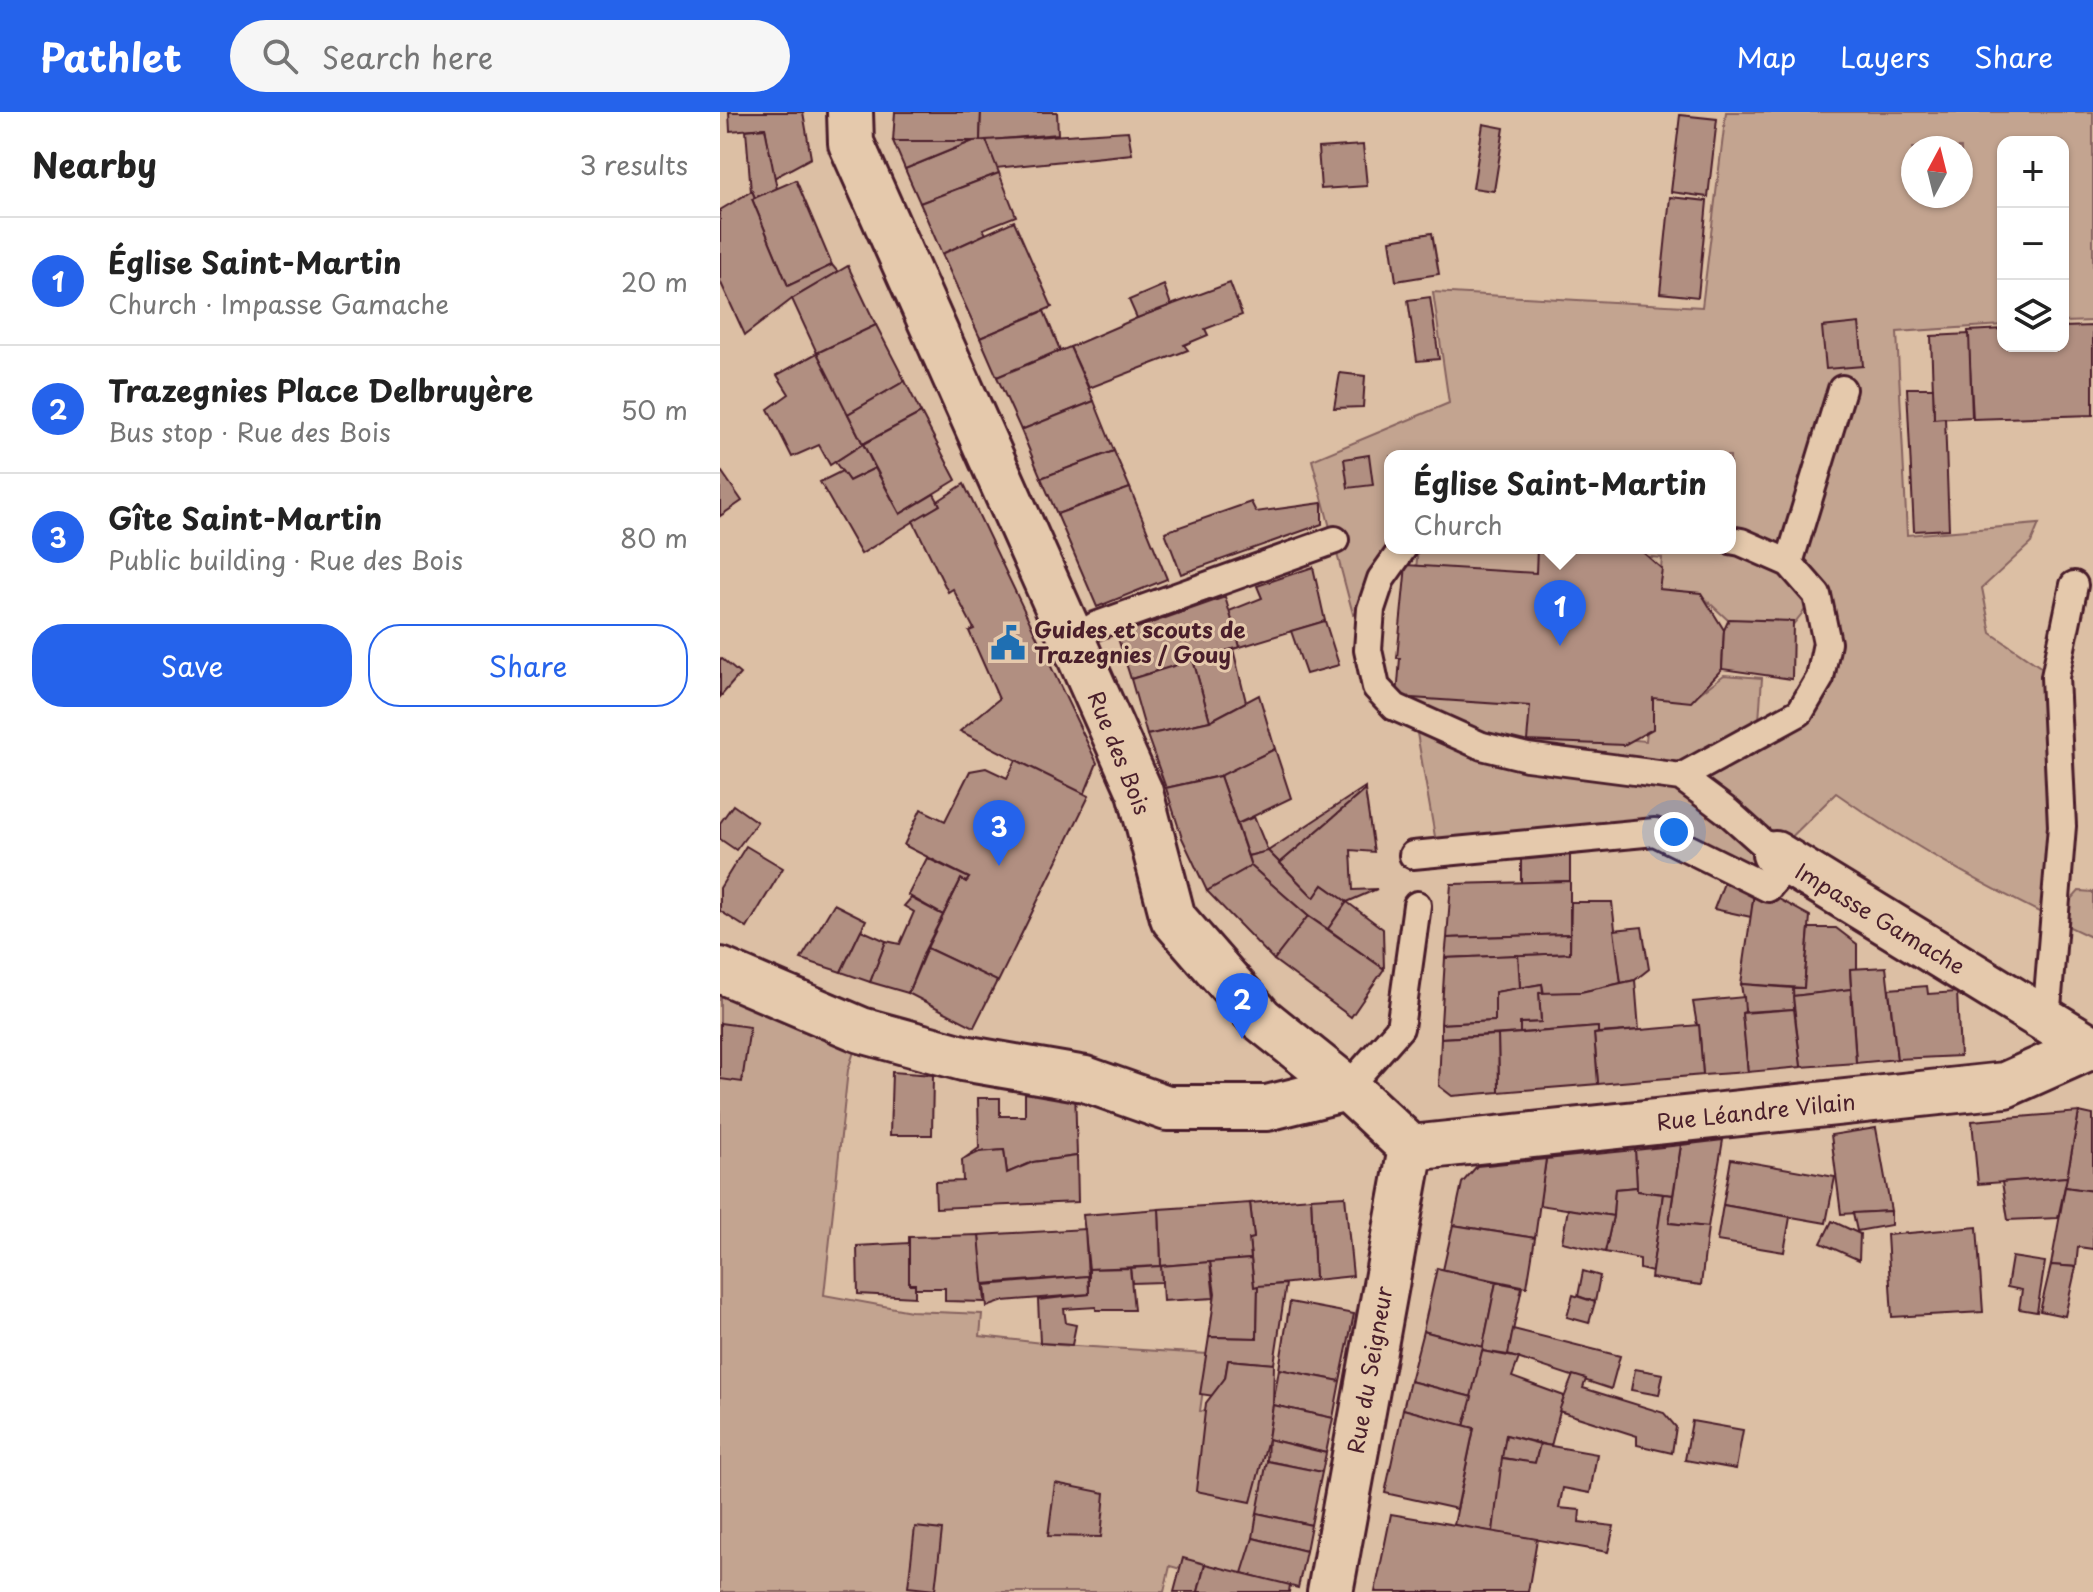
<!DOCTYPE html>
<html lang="en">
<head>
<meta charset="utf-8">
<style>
	body { margin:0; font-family:"Playpen Sans",sans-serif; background:#f6f6f6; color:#222 }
	.controls { position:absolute; right:24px; top:24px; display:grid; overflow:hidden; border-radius:16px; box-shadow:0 2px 6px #0004 }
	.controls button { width:72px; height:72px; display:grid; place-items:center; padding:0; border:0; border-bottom:2px solid #e0e0e0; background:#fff; color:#222; font:40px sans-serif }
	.compass { position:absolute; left:1181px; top:24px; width:72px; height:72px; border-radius:50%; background:#fff; box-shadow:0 2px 6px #0004; rotate:7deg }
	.you { position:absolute; left:954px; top:720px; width:28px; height:28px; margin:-20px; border:6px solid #fff; border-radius:50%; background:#1a73e8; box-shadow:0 0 0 12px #1a73e833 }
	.badge { display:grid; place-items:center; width:52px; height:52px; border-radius:50%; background:#2563eb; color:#fff; font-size:26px; font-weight:700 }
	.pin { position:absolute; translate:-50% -66px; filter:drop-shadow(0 2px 4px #0008) }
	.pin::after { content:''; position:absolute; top:42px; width:28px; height:24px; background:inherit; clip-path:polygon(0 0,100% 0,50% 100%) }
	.popup { position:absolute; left:664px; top:338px; width:352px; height:104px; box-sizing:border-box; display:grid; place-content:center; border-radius:16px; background:#fff; filter:drop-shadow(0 2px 6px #0005); font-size:26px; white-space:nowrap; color:#767676 }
	.popup b { font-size:30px; color:#222 }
	.popup::after { content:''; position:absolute; left:50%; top:100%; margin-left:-16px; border:16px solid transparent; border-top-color:#fff }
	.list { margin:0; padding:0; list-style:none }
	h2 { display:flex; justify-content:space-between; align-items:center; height:104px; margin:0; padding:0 32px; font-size:34px }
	h2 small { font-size:26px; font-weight:400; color:#767676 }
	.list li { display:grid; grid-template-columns:52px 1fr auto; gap:24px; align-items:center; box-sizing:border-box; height:128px; padding:0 32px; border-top:2px solid #e0e0e0 }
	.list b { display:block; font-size:30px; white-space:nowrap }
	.list p { margin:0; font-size:26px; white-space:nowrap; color:#767676 }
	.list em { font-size:26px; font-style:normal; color:#767676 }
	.actions { display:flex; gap:16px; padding:24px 32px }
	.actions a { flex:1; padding:18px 0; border:2px solid #2563eb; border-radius:32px; text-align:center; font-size:28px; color:#2563eb }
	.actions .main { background:#2563eb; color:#fff }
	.icon { flex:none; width:44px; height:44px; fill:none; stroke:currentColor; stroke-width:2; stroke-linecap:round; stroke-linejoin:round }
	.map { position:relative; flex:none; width:1373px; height:1480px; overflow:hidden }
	header { display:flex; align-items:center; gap:48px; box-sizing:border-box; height:112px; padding:0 40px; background:#2563eb; color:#fff }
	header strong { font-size:38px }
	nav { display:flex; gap:44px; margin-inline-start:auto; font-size:28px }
	.search { width:560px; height:72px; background:#f6f6f6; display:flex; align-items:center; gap:20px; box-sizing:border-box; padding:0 28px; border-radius:44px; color:#767676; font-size:30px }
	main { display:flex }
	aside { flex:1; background:#fff }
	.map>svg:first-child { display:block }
	.green { fill:#c3a490; stroke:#86625e; stroke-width:2; fill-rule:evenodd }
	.building { fill:#b18f81; stroke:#4a1f2b; stroke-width:2 }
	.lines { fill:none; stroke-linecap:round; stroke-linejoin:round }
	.service-casing { stroke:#4a1f2b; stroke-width:32 }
	.minor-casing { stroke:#4a1f2b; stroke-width:50 }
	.tertiary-casing { stroke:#4a1f2b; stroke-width:50 }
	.service { stroke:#e5c9ac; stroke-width:26 }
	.minor { stroke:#e5c9ac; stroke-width:44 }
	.tertiary { stroke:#e5c9ac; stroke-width:44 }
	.labels { text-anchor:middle; stroke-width:6; stroke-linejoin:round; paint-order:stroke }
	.poi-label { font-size:22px; font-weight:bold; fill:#4a1f2b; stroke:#e5c9ac; text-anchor:start }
	.street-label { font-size:22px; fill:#4a1f2b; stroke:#e5c9ac }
</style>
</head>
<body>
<header>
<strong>Pathlet</strong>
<div class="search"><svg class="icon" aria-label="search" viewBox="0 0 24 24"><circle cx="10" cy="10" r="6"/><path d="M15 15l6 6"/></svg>Search here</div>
<nav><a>Map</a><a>Layers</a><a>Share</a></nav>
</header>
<main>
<aside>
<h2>Nearby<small>3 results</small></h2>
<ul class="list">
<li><span class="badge">1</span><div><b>Église Saint-Martin</b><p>Church · Impasse Gamache</p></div><em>20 m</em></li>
<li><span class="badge">2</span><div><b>Trazegnies Place Delbruyère</b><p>Bus stop · Rue des Bois</p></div><em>50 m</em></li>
<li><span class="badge">3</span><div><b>Gîte Saint-Martin</b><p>Public building · Rue des Bois</p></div><em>80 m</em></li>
</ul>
<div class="actions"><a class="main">Save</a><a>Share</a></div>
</aside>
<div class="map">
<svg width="1373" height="1480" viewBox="0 0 1373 1480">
	<rect width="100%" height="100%" fill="#dcbfa4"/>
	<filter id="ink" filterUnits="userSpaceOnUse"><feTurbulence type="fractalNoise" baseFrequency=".0125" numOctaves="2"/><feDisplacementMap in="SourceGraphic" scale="16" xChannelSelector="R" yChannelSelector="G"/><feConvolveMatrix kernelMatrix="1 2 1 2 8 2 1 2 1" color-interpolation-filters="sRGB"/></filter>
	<g filter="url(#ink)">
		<g class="green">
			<path d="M1006,0H1373V209L1343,210V30H1283V213L1177,220L1187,423L1319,412L1311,431L1262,476L1271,521L1335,565V806L1359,779L1373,780V826C1284,784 1196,738 1116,681L1029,767L935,720L718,742L694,604L686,580L812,590L810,619L926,629L930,584L972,587L1004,563L1042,566L1038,623L1100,566L1096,484L1072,514L1009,509L981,483L939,479L942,446L827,436H1010V344H670V436L651,497L633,502L592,348L729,291L713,180L982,195ZM1193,36H1241V84H1193Z"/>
			<polygon points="698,436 825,436 823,469 696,458"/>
			<polygon points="0,858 141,918 128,958 104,1183 191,1199 262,1202 260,1224 339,1233 488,1242 480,1299 493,1300 516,1275 559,1279 526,1475 450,1454 444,1480 0,1480"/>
		</g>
		<g class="building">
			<polygon points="9,0 83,0 91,46 54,66 45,16 10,19"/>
			<polygon points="175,0 261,0 260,29 173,29"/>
			<polygon points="261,0 337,0 338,22 260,29"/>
			<polygon points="960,3 997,7 988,85 951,80"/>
			<polygon points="763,12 784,16 774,79 753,76"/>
			<polygon points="45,16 57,77 35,86 32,79 31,80 26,18"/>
			<polygon points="408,19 412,42 276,56 266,28"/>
			<polygon points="266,28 279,61 200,91 185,57 253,29"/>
			<polygon points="173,29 253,29 185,57"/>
			<polygon points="643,33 647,74 601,77 598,36"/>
			<polygon points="279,61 296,104 263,117 266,122 222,142 200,91"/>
			<polygon points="76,68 112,153 68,174 32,87"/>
			<polygon points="32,79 35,86 32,87 68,174 112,153 118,160 72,187 25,223 0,169 0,98"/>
			<polygon points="950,85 987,89 978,185 940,181"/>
			<polygon points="294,109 332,195 260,226 222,142"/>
			<polygon points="712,121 719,162 676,169 670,128"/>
			<polygon points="128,154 156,213 97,241 72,187"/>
			<polygon points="510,171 522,203 485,217 488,223 464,233 468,238 369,276 350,235 424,203"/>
			<polygon points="444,173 451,193 417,206 409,188"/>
			<polygon points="710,185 719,247 697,249 688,188"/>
			<polygon points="324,199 340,238 277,265 260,226"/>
			<polygon points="1139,211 1143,254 1106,257 1102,215"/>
			<polygon points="156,213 185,269 126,303 97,241"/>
			<polygon points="1373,214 1373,303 1253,307 1248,219 1283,217 1283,234 1343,234 1343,215"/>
			<polygon points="1249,222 1252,305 1214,307 1211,224"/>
			<polygon points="350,235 374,289 301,318 277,265"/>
			<polygon points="97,241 143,332 110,353 99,333 72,345 48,297 69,282 57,263"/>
			<polygon points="620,261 645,264 643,295 614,296"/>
			<polygon points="185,269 201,301 143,332 128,302"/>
			<polygon points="1187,276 1213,276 1214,307 1225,306 1229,417 1194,419"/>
			<polygon points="374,289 394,339 321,366 301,318"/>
			<polygon points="201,301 236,368 180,402 143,332"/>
			<polygon points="143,332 155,356 129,369 115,350"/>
			<polygon points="394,339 410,376 337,402 321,366"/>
			<polygon points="649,343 653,373 628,376 624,347"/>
			<polygon points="155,356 180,402 214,382 220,393 141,442 100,370 122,359 129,369"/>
			<polygon points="2,360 22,389 0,404 0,361"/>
			<polygon points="244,372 377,651 364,683 240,619 279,587 249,519 254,517 233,477 228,480 193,409 220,393 218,389"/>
			<polygon points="410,376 447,467 377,495 337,402"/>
			<polygon points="531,390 536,400 602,391 602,412 461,462 445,420"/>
			<polygon points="817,436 918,436 942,457 939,477 981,481 1004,518 1002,557 971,590 933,586 933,617 904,633 807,629 810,594 677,585 680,546 677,546 686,453 816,461"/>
			<polygon points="593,455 605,509 520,535 509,499 542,486 537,474"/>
			<polygon points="505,485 520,535 411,567 397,523"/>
			<polygon points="1009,507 1073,509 1072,567 1002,557 1004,518"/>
			<polygon points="605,509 619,553 586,562 571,519"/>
			<polygon points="513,537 526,590 490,609 473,548"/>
			<polygon points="1,546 20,562 0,585 0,547"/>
			<polygon points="473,548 490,609 427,623 411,567"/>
			<polygon points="539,583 555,637 503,663 446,676 427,623 490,609"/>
			<polygon points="555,637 571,686 517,712 500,664"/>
			<polygon points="296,648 369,684 278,870 207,836 241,767 246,770 249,766 184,733 201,697 225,709 250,659 266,656 287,666"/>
			<polygon points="500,664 531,754 487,779 462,726 446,676"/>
			<polygon points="645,675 645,678 560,751 548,739"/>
			<polygon points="645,678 654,740 631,738 633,778 657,777 627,790 603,773 594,786 560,751"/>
			<polygon points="13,693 37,710 16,738 0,727 0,711"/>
			<polygon points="534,705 548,739 528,744 517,712"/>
			<polygon points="850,730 850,769 801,771 801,737"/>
			<polygon points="26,734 63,756 27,816 0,799 0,776"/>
			<polygon points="548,739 594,786 603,773 627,790 608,817 588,804 531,754 528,744"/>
			<polygon points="207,746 249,766 246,770 241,767 223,803 188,783"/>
			<polygon points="531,754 588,804 554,848 487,779"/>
			<polygon points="1009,758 1035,774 1031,805 994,797"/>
			<polygon points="850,769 850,822 727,826 731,772"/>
			<polygon points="1035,774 1090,804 1084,876 1021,872"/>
			<polygon points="191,786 223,803 205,838 188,881 150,870 166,829 180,832 194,800 184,794"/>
			<polygon points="627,790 663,817 664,857 608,817"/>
			<polygon points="851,790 892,790 901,871 861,880 824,882 822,872 800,876 798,843 850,841"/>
			<polygon points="114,792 146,808 121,860 81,847"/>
			<polygon points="588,804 664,857 631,905 554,848"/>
			<polygon points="922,815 929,857 915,868 901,871 894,818"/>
			<polygon points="1089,816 1116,816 1137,832 1137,857 1130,857 1131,877 1073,884 1073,876 1084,876"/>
			<polygon points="141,818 166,829 150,870 121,860"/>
			<polygon points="850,822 850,841 725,846 727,826"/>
			<polygon points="207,836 277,869 254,915 188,881"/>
			<polygon points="798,843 800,876 775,880 775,909 721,912 725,846"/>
			<polygon points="1166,855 1177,947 1136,951 1130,857"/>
			<polygon points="915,868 919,918 878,921 878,915 800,921 800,911 821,910 819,881 861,880"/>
			<polygon points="822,872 823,880 819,881 821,910 800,911 800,921 721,926 721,912 775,909 775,880"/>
			<polygon points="1021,872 1073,876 1074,897 1025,900"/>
			<polygon points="1207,874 1208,882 1237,880 1240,944 1177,947 1169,877"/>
			<polygon points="1131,877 1136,951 1081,955 1073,884"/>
			<polygon points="1024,885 1025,900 1022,901 1028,960 983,963 979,913 977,913 973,890"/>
			<polygon points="1074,897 1081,955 1028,960 1022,901"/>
			<polygon points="0,911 30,915 22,970 0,967"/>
			<polygon points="979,913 983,963 878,972 874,922"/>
			<polygon points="878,915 878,921 874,922 878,972 779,980 778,923"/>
			<polygon points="778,923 779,980 732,984 719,974 721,926"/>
			<polygon points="172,960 213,963 212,1023 170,1023"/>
			<polygon points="355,977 357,1044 313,1050 287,1061 284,1038 259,1040 242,1048 259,1036 258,986 280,986 280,1004 305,1004 305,978"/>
			<polygon points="1359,1000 1373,1003 1373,1079 1345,1075"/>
			<polygon points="1359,1000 1347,1065 1258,1072 1252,1009"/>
			<polygon points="1156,1016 1171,1099 1121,1102 1111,1023"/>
			<polygon points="1003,1028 988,1115 949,1111 961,1033"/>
			<polygon points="961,1033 953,1083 917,1079 915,1038"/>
			<polygon points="284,1038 287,1061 313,1050 357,1044 358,1090 216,1096 215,1070 243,1069 242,1048 259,1040"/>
			<polygon points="915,1038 917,1075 895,1077 893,1104 819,1093 826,1047"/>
			<polygon points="826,1047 815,1126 733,1113 742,1071 757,1054"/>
			<polygon points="1011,1047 1115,1065 1106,1111 1003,1093"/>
			<polygon points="1347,1065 1338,1106 1288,1108 1282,1070"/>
			<polygon points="917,1075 917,1079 943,1082 932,1160 920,1157 920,1147 885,1140 893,1104 895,1077"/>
			<polygon points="1345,1075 1373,1079 1373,1137 1358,1135 1356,1155 1331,1153"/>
			<polygon points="943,1082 953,1083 949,1111 988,1115 981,1173 931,1166"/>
			<polygon points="625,1084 633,1164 595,1168 591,1086"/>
			<polygon points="591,1086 595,1168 534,1175 529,1127 534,1126 530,1091"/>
			<polygon points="530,1091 534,1126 529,1127 531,1147 441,1154 439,1097"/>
			<polygon points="1003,1093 1070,1105 1064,1140 997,1129"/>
			<polygon points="439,1097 441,1154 369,1157 363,1103"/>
			<polygon points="848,1097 893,1104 885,1140 842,1130"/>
			<polygon points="1171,1099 1171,1113 1137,1119 1133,1101"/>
			<polygon points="1112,1109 1140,1122 1139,1148 1101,1131"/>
			<polygon points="733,1113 815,1126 807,1175 723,1158"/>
			<polygon points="1257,1115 1263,1200 1172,1205 1167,1123"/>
			<polygon points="365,1117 368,1164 262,1172 259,1123"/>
			<polygon points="259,1123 265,1190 225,1189 225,1176 195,1176 195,1172 189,1172 189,1125"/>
			<polygon points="189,1131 189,1172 195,1172 195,1185 138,1182 137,1134"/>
			<polygon points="1292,1145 1325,1150 1317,1200 1299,1197 1302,1178 1287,1175"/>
			<polygon points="531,1147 534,1175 538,1174 537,1226 489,1225 495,1181 490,1150"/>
			<polygon points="490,1150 494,1186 443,1189 441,1154"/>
			<polygon points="1331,1153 1356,1155 1345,1204 1320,1199"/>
			<polygon points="441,1154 442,1170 412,1171 410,1156"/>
			<polygon points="410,1156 414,1198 376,1198 376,1195 344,1197 346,1211 356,1213 352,1233 320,1231 318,1188 369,1182 369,1157"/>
			<polygon points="717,1156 776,1170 763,1235 703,1219"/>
			<polygon points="863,1159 880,1164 875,1190 858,1184"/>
			<polygon points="368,1164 369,1182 284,1189 267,1195 265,1173"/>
			<polygon points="776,1170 802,1175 788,1243 762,1239"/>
			<polygon points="566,1172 554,1252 508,1248 505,1266 494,1284 480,1282 489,1225 537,1226 538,1174"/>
			<polygon points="853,1183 875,1190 869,1211 847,1205"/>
			<polygon points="570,1190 634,1202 620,1269 559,1257"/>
			<polygon points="793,1217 900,1244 891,1277 788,1243"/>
			<polygon points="703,1219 763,1235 752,1285 690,1269"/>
			<polygon points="762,1239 799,1246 792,1265 844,1284 831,1334 786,1323 773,1420 734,1413 754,1316 744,1314"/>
			<polygon points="508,1248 554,1252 553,1293 548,1327 531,1390 476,1379 486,1291 505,1266"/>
			<polygon points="559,1257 620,1269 613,1306 553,1293"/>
			<polygon points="915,1257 943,1262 939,1283 911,1278"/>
			<polygon points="853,1263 866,1267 863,1276 944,1301 956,1315 952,1341 917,1333 917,1324 839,1299"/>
			<polygon points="690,1269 752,1285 744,1314 683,1297"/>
			<polygon points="553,1293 613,1306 606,1341 548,1327"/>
			<polygon points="683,1297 754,1316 737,1397 665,1381"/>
			<polygon points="972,1309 1023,1318 1016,1357 965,1348"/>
			<polygon points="786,1323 820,1332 815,1351 782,1346"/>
			<polygon points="548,1327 606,1341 602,1360 547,1349"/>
			<polygon points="820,1332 877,1342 870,1381 843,1376 839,1396 860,1398 859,1410 894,1414 888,1440 773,1420 782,1346 815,1351"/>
			<polygon points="547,1349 602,1360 591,1413 537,1401"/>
			<polygon points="335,1371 385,1381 381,1425 328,1424"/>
			<polygon points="537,1401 591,1413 586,1439 533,1426"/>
			<polygon points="671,1402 817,1427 808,1480 655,1480"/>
			<polygon points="195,1415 222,1418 215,1478 188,1475"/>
			<polygon points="533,1426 586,1439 578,1476 522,1461"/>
			<polygon points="463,1446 485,1452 478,1480 454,1480"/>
			<polygon points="485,1452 570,1473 569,1480 478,1480"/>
		</g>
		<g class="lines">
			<g class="service-casing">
				<g id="service">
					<polyline points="683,436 661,467 651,497 648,538 656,575 675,595 762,634 807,645 961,665 1008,700 1055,742"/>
					<polyline points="1069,451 1122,277"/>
					<polyline points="352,528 375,514 615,428"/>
					<polyline points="961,665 1080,600 1100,566 1107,531 1097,483 1069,451 1021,430 1010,428"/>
					<polyline points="693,743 935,720 1048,776 1068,752"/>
					<polyline points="1326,908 1342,714 1335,565 1354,473"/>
					<polyline points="627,976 680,916 697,793"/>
				</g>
			</g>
			<g class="minor-casing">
				<g id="minor">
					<polyline points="1055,742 1370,935"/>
					<polyline points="0,858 141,918 243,946 365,967 447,996 547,996 627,976"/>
					<polyline points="691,1036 1285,973 1370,935 1373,936"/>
				</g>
			</g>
			<g class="tertiary-casing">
				<polyline id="tertiary" points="130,0 131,31 420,680 453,806 541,907 627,976 691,1036 610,1480"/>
			</g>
			<use href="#service" class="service"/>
			<use href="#minor" class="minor"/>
			<use href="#tertiary" class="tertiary"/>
		</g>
	</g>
	<defs>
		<g id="civic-bare" transform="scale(2.76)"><path d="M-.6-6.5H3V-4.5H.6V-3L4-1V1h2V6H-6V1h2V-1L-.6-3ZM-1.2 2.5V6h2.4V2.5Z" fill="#1f6fb2" stroke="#e5c9ac" stroke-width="2.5" paint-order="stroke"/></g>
	</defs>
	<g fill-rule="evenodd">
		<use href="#civic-bare" x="288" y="531"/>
	</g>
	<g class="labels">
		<g class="poi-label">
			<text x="314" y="526">Guides et scouts de<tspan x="314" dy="25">Trazegnies / Gouy</tspan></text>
		</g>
		<g class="street-label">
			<text transform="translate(399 641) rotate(68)" y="8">Rue des Bois</text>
			<text transform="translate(1160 807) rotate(31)" y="8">Impasse Gamache</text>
			<text transform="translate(1036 1000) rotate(-6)" y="8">Rue Léandre Vilain</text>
			<text transform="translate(650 1258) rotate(-80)" y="8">Rue du Seigneur</text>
		</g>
	</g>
</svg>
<div class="controls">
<button>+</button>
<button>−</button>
<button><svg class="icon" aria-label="layers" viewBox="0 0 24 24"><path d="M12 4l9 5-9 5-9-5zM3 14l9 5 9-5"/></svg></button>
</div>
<svg class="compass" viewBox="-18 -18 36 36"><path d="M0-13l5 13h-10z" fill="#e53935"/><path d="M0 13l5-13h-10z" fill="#767676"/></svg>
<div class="you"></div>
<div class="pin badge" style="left:840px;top:534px">1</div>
<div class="popup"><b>Église Saint-Martin</b>Church</div>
<div class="pin badge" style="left:522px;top:927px">2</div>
<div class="pin badge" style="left:279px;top:754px">3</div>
</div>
</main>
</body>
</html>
